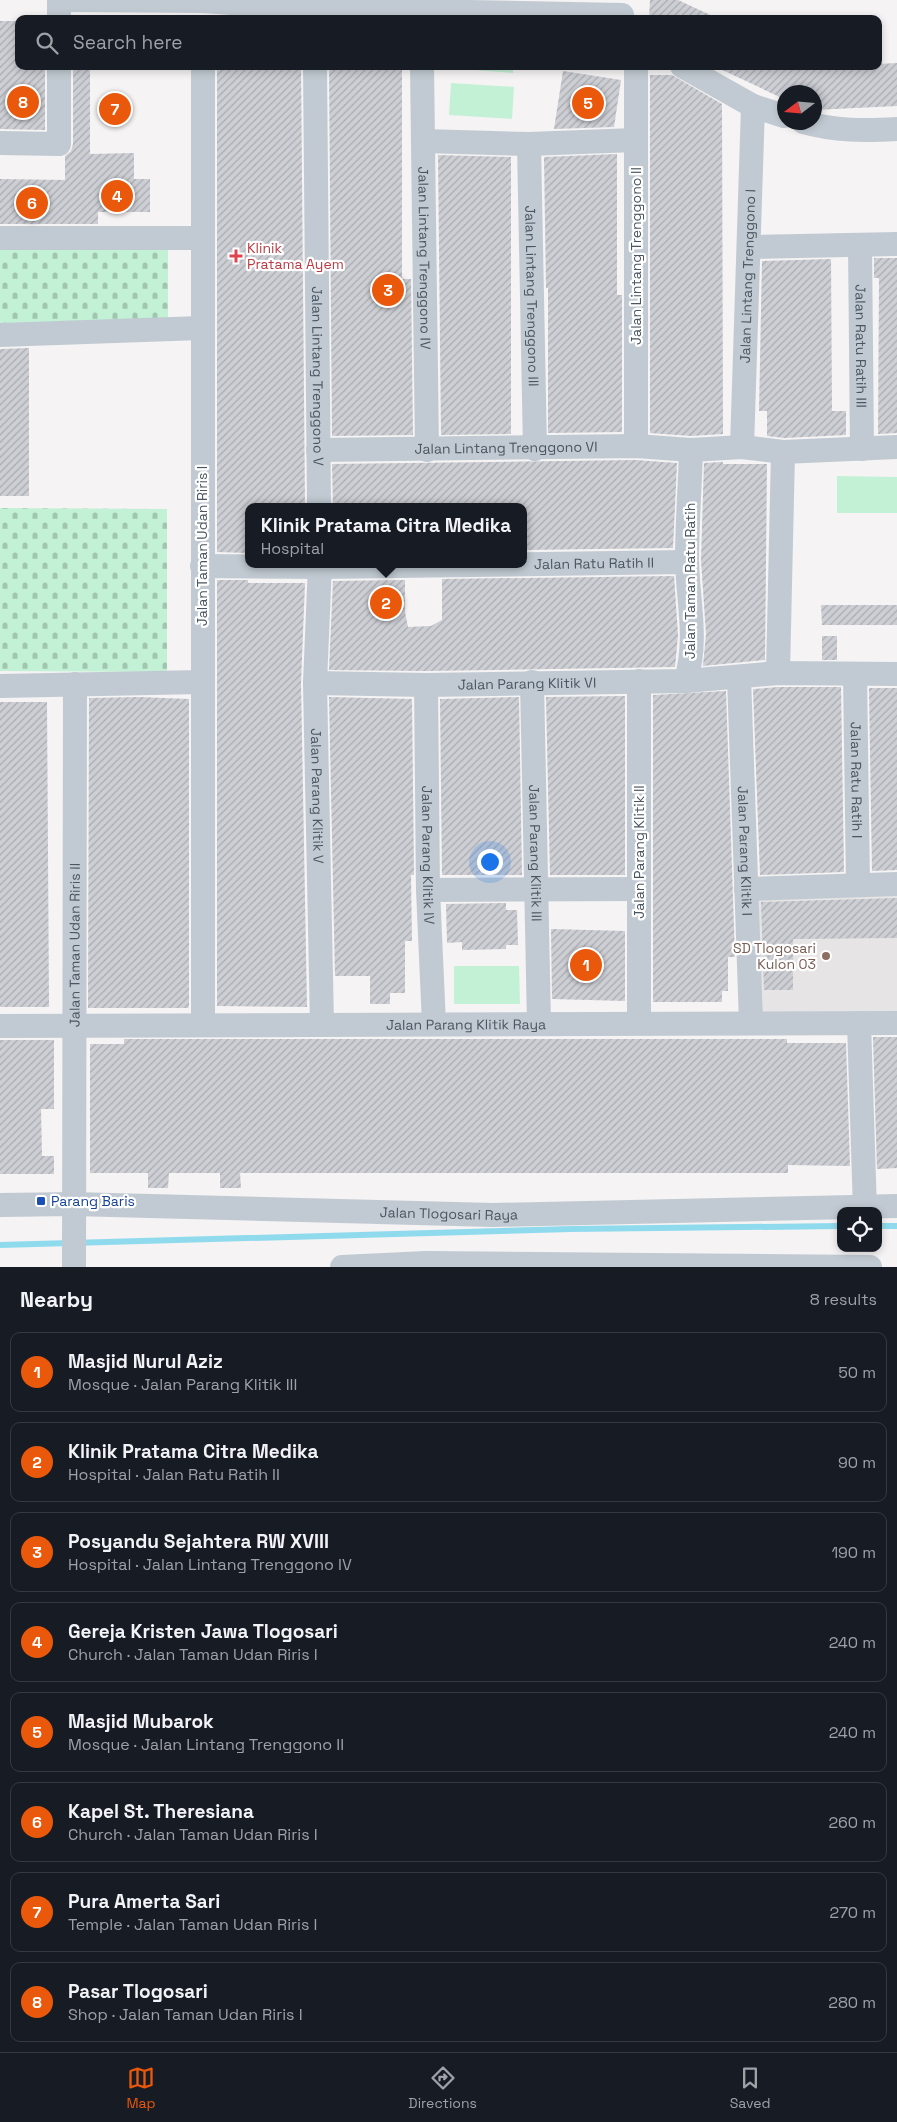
<!DOCTYPE html>
<html lang="en">
<head>
<meta charset="utf-8">
<style>
	body { margin:0; font-family:"Space Grotesk",sans-serif; background:#20242c; color:#f1f3f6 }
	.controls { position:absolute; right:15px; bottom:15px; display:grid; overflow:hidden; border-radius:10px; box-shadow:0 2px 8px #0003 }
	.controls button { width:45px; height:45px; display:grid; place-items:center; padding:0; border:0; border-bottom:1px solid #363941; background:#171b24; color:#f1f3f6; font:25px sans-serif }
	.compass { position:absolute; left:777px; top:85px; width:45px; height:45px; border-radius:50%; background:#171b24; box-shadow:0 2px 8px #0003; rotate:254deg }
	.you { position:absolute; left:489px; top:861px; width:18px; height:18px; margin:-12px; border:4px solid #fff; border-radius:50%; background:#1a73e8; box-shadow:0 0 0 8px #1a73e833 }
	.badge { display:grid; place-items:center; width:32px; height:32px; border-radius:50%; background:#ea580c; color:#fff; font-size:16px; font-weight:700 }
	.pin { position:absolute; translate:-50% -50%; border:2px solid #fff; box-shadow:0 1px 5px #0006 }
	.popup { position:absolute; left:245px; top:503px; width:282px; height:65px; box-sizing:border-box; display:grid; place-content:center; border-radius:10px; background:#171b24; filter:drop-shadow(0 1px 4px #0005); font-size:16px; white-space:nowrap; color:#9ea1a6 }
	.popup b { font-size:19px; color:#f1f3f6 }
	.popup::after { content:''; position:absolute; left:50%; top:100%; margin-left:-10px; border:10px solid transparent; border-top-color:#171b24 }
	.list { margin:0; padding:0; list-style:none }
	h2 { display:flex; justify-content:space-between; align-items:center; height:65px; margin:0; padding:0 20px; font-size:21px }
	h2 small { font-size:16px; font-weight:400; color:#9ea1a6 }
	.list li { display:grid; grid-template-columns:32px 1fr auto; gap:15px; align-items:center; box-sizing:border-box; height:80px; margin:0 10px 10px; padding:0 10px; border:1px solid #363941; border-radius:10px }
	.list b { display:block; font-size:19px; white-space:nowrap }
	.list p { margin:0; font-size:16px; white-space:nowrap; color:#9ea1a6 }
	.list em { font-size:16px; font-style:normal; color:#9ea1a6 }
	.icon { flex:none; width:28px; height:28px; fill:none; stroke:currentColor; stroke-width:2; stroke-linecap:round; stroke-linejoin:round }
	.map { position:relative; flex:none; width:897px; height:1267px; overflow:hidden }
	.search { position:absolute; background:#171b24; box-shadow:0 2px 8px #0003; left:15px; right:15px; top:15px; height:55px; display:flex; align-items:center; gap:12px; box-sizing:border-box; padding:0 18px; border-radius:10px; color:#9ea1a6; font-size:19px }
	.sheet { height:785px; background:#171b24 }
	nav { display:flex; justify-content:space-around; align-items:center; box-sizing:border-box; height:70px; border-top:1px solid #363941; background:#171b24; font-size:14px; color:#9ea1a6 }
	nav a { display:grid; justify-items:center; gap:2px }
	nav .on { color:#ea580c }
	.map>svg:first-child { display:block }
	.education { fill:#e6e4e5 }
	.grass { fill:#c3f1d5 }
	.cemetery { fill:url(#cemetery-stones) }
	.lines { fill:none; stroke-linecap:round; stroke-linejoin:round }
	.stream { stroke:#90daee; stroke-width:6 }
	.building { fill:url(#building-hatch) }
	.minor { stroke:#c1cad2; stroke-width:24 }
	.health-dot { fill:#e0444e; stroke:#fff; stroke-width:2 }
	.education-dot { fill:#8d6e63; stroke:#fff; stroke-width:2 }
	.transit-dot { fill:#1a4fb4; stroke:#fff; stroke-width:2 }
	.labels { text-anchor:middle; stroke-width:4.5; stroke-linejoin:round; paint-order:stroke }
	.health-label { font-size:14px; fill:#be3a42; stroke:#fff; text-anchor:start }
	.street-label { font-size:14px; fill:#4a5661; stroke:#fff }
	.education-label { font-size:14px; fill:#785e54; stroke:#fff; text-anchor:end }
	.transit-label { font-size:14px; fill:#164399; stroke:#fff; text-anchor:start }
</style>
</head>
<body>
<div class="map">
<svg width="897" height="1267" viewBox="0 0 897 1267">
	<defs>
		<pattern id="cemetery-stones" width="16" height="16" patternUnits="userSpaceOnUse" patternTransform="scale(1.25)"><rect width="16" height="16" fill="#c3f1d5"/><path d="M2 7V4a2 2 0 0 1 4 0v3zM10 15v-3a2 2 0 0 1 4 0v3z" fill="#a0c6b0"/></pattern>
		<pattern id="building-hatch" width="6" height="6" patternUnits="userSpaceOnUse" patternTransform="scale(1.25)"><rect width="6" height="6" fill="#cdcfd5"/><path d="M-1 1l2-2M0 6l6-6M5 7l2-2" fill="none" stroke="#a8abb0"/></pattern>
	</defs>
	<rect width="100%" height="100%" fill="#f5f3f3"/>
	<rect class="education" x="755" y="894" width="142" height="124"/>
	<g class="grass">
		<polygon points="450,66 513,66 513,73 450,68"/>
		<polygon points="451,83 514,87 512,119 449,115"/>
		<polygon points="837,476 897,477 897,513 837,513"/>
		<polygon points="454,966 519,966 520,1004 454,1004"/>
	</g>
	<g class="cemetery">
		<polygon points="0,246 168,247 168,331 0,331"/>
		<polygon points="0,508 167,509 167,672 0,671"/>
	</g>
	<g class="lines">
		<g class="stream">
			<polyline points="878,1226 897,1226"/>
			<polyline points="0,1245 571,1229 841,1226"/>
		</g>
	</g>
	<g class="building">
		<polygon points="650,0 678,0 719,19 649,19"/>
		<polygon points="0,21 19,21 19,66 45,66 45,130 0,129"/>
		<polygon points="897,63 897,106 814,110 814,92 784,92 784,99 714,66 820,67 878,66 878,64"/>
		<polygon points="73,66 90,66 90,154 134,153 134,179 150,179 150,212 98,212 98,224 0,224 0,179 65,180 65,156 71,151 73,144"/>
		<polygon points="217,66 301,66 305,507 248,507 248,553 217,552"/>
		<polygon points="329,66 402,66 402,279 411,279 413,435 332,436"/>
		<polygon points="563,71 621,80 614,127 554,129"/>
		<polygon points="650,75 672,75 722,104 723,434 691,436 650,433"/>
		<polygon points="617,154 617,295 622,295 622,432 548,433 548,288 546,288 544,157"/>
		<polygon points="438,155 511,157 511,434 441,435"/>
		<polygon points="874,258 897,258 897,433 878,434 879,278 874,278"/>
		<polygon points="831,259 832,411 846,411 846,435 784,438 767,436 767,411 759,411 762,261"/>
		<polygon points="29,348 29,496 0,496 0,349"/>
		<polygon points="636,460 677,463 673,548 524,550 524,507 333,507 332,464"/>
		<polygon points="723,462 723,464 767,464 765,660 703,666 706,634 701,560 704,463"/>
		<polygon points="674,576 678,635 675,667 426,671 329,670 333,581 405,580 405,612 408,627 431,626 442,620 442,579"/>
		<polygon points="217,580 248,580 248,583 305,583 301,683 307,1007 217,1006"/>
		<polygon points="821,605 897,605 897,625 822,625"/>
		<rect x="822" y="636" width="15" height="24"/>
		<polygon points="779,687 841,687 844,872 760,875 753,689"/>
		<polygon points="869,688 897,688 897,870 872,871"/>
		<polygon points="726,691 735,957 728,957 728,991 722,991 722,1002 653,1002 653,695"/>
		<polygon points="625,696 625,875 550,875 546,697"/>
		<polygon points="139,697 189,699 189,1006 188,1008 88,1008 89,698"/>
		<polygon points="329,697 412,699 414,875 411,875 412,941 405,941 405,993 390,993 390,1004 370,1004 370,976 335,976"/>
		<polygon points="519,697 522,875 442,875 440,699"/>
		<polygon points="0,702 47,702 49,1007 0,1007"/>
		<polygon points="897,898 897,938 793,939 793,990 764,990 761,902"/>
		<polygon points="506,903 506,910 517,910 518,945 506,945 506,949 462,950 462,942 447,943 446,904"/>
		<polygon points="551,929 625,931 625,1001 552,999"/>
		<polygon points="873,1037 897,1037 897,1168 877,1169"/>
		<polygon points="124,1039 787,1039 787,1043 846,1043 850,1166 788,1165 788,1173 240,1173 241,1188 220,1188 220,1173 169,1173 168,1188 148,1188 148,1173 90,1173 90,1044 124,1044"/>
		<polygon points="0,1040 54,1040 54,1109 41,1109 42,1156 54,1156 54,1174 0,1174"/>
	</g>
	<g class="lines">
		<g class="minor">
			<polyline points="59,0 59,19"/>
			<polyline points="66,0 203,1 315,9 622,15"/>
			<path id="s1" d="M315,66L319,507"/>
			<path id="s2" d="M422,66L427,450"/>
			<polyline points="682,66 753,106 784,116"/>
			<path d="M803,122C835,131 864,131 897,129"/>
			<polyline points="423,141 529,144 635,140"/>
			<polyline points="0,143 59,144 59,66"/>
			<path id="s3" d="M529,144L535,449"/>
			<polyline points="0,238 202,238"/>
			<path id="s4" d="M860,245L862,449"/>
			<polyline points="750,247 897,244"/>
			<polyline points="0,335 201,328"/>
			<polyline points="636,446 636,66"/>
			<path id="s5" d="M742,447L753,106"/>
			<path id="s6" d="M318,450L636,446L691,450L742,447L783,452L897,447"/>
			<path id="s7" d="M320,564L315,683L322,1025"/>
			<path id="s8" d="M202,566L320,567L687,562"/>
			<polyline points="778,673 783,452"/>
			<path id="s9" d="M855,675L858,884"/>
			<path id="s10" d="M739,677L751,1023"/>
			<path d="M686,681C698,636 688,605 687,560C687,524 690,487 691,450"/>
			<path id="s11" d="M532,682L539,1024"/>
			<path id="s12" d="M315,683L426,685L686,681L778,673L897,674"/>
			<path id="s13" d="M426,685L428,890L434,1024"/>
			<polyline points="0,686 202,682"/>
			<polyline points="746,889 897,884"/>
			<polyline points="428,890 639,889"/>
			<polyline points="639,1023 639,681"/>
			<polyline points="859,1023 865,1211"/>
			<polyline points="203,1025 203,66"/>
			<path id="s14" d="M0,1026L897,1023"/>
			<path id="s15" d="M0,1205L73,1204L493,1215L897,1206"/>
			<path id="s16" d="M74,1267L75,684"/>
			<polyline points="342,1267 426,1263 870,1267"/>
		</g>
	</g>
	<path class="health-dot" d="M233.5 248.5h5v5h5v5h-5v5h-5v-5h-5v-5h5z"/>
	<circle class="education-dot" cx="826" cy="956" r="5"/>
	<rect class="transit-dot" x="36" y="1196" width="10" height="10" rx="2.5"/>
	<g class="labels">
		<g class="health-label">
			<text x="247" y="253">Klinik<tspan x="247" dy="16">Pratama Ayem</tspan></text>
		</g>
		<g class="street-label">
			<text transform="translate(636 256) rotate(-90)" y="5">Jalan Lintang Trenggono II</text>
			<text dy="5" stroke="none"><textPath href="#s2" startOffset="192">Jalan Lintang Trenggono IV</textPath></text>
			<text dy="5" stroke="none"><textPath href="#s5" startOffset="171">Jalan Lintang Trenggono I</textPath></text>
			<text dy="5" stroke="none"><textPath href="#s3" startOffset="152">Jalan Lintang Trenggono III</textPath></text>
			<text dy="5" stroke="none"><textPath href="#s4" startOffset="101">Jalan Ratu Ratih III</textPath></text>
			<text dy="5" stroke="none"><textPath href="#s1" startOffset="310">Jalan Lintang Trenggono V</textPath></text>
			<text dy="5" stroke="none"><textPath href="#s6" startOffset="188">Jalan Lintang Trenggono VI</textPath></text>
			<text transform="translate(202 546) rotate(-90)" y="5">Jalan Taman Udan Riris I</text>
			<text dy="5" stroke="none"><textPath href="#s8" startOffset="392">Jalan Ratu Ratih II</textPath></text>
			<text transform="translate(690 581) rotate(-90)" y="5">Jalan Taman Ratu Ratih</text>
			<text dy="5" stroke="none"><textPath href="#s12" startOffset="212">Jalan Parang Klitik VI</textPath></text>
			<text dy="5" stroke="none"><textPath href="#s9" startOffset="105">Jalan Ratu Ratih I</textPath></text>
			<text dy="5" stroke="none"><textPath href="#s7" startOffset="232">Jalan Parang Klitik V</textPath></text>
			<text dy="5" stroke="none"><textPath href="#s10" startOffset="174">Jalan Parang Klitik I</textPath></text>
			<text transform="translate(639 852) rotate(-90)" y="5">Jalan Parang Klitik II</text>
			<text dy="5" stroke="none"><textPath href="#s11" startOffset="171">Jalan Parang Klitik III</textPath></text>
			<text dy="5" stroke="none"><textPath href="#s13" startOffset="170">Jalan Parang Klitik IV</textPath></text>
			<text dy="5" stroke="none"><textPath href="#s16" startOffset="322">Jalan Taman Udan Riris II</textPath></text>
			<text dy="5" stroke="none"><textPath href="#s14" startOffset="466">Jalan Parang Klitik Raya</textPath></text>
			<text dy="5" stroke="none"><textPath href="#s15" startOffset="449">Jalan Tlogosari Raya</textPath></text>
		</g>
		<g class="education-label">
			<text x="816" y="953">SD Tlogosari<tspan x="816" dy="16">Kulon 03</tspan></text>
		</g>
		<g class="transit-label">
			<text x="51" y="1206">Parang Baris</text>
		</g>
	</g>
</svg>
<div class="controls">
<button><svg class="icon" aria-label="locate" viewBox="0 0 24 24"><circle cx="12" cy="12" r="6"/><path d="M12 2v4M12 18v4M2 12h4M18 12h4"/></svg></button>
</div>
<svg class="compass" viewBox="-18 -18 36 36"><path d="M0-13l5 13h-10z" fill="#e53935"/><path d="M0 13l5-13h-10z" fill="#9ea1a6"/></svg>
<div class="you"></div>
<div class="pin badge" style="left:586px;top:965px">1</div>
<div class="pin badge" style="left:386px;top:603px">2</div>
<div class="popup"><b>Klinik Pratama Citra Medika</b>Hospital</div>
<div class="pin badge" style="left:388px;top:290px">3</div>
<div class="pin badge" style="left:117px;top:196px">4</div>
<div class="pin badge" style="left:588px;top:103px">5</div>
<div class="pin badge" style="left:32px;top:203px">6</div>
<div class="pin badge" style="left:115px;top:109px">7</div>
<div class="pin badge" style="left:23px;top:102px">8</div>
<div class="search"><svg class="icon" aria-label="search" viewBox="0 0 24 24"><circle cx="10" cy="10" r="6"/><path d="M15 15l6 6"/></svg>Search here</div>
</div>
<section class="sheet">
<h2>Nearby<small>8 results</small></h2>
<ul class="list">
<li><span class="badge">1</span><div><b>Masjid Nurul Aziz</b><p>Mosque · Jalan Parang Klitik III</p></div><em>50 m</em></li>
<li><span class="badge">2</span><div><b>Klinik Pratama Citra Medika</b><p>Hospital · Jalan Ratu Ratih II</p></div><em>90 m</em></li>
<li><span class="badge">3</span><div><b>Posyandu Sejahtera RW XVIII</b><p>Hospital · Jalan Lintang Trenggono IV</p></div><em>190 m</em></li>
<li><span class="badge">4</span><div><b>Gereja Kristen Jawa Tlogosari</b><p>Church · Jalan Taman Udan Riris I</p></div><em>240 m</em></li>
<li><span class="badge">5</span><div><b>Masjid Mubarok</b><p>Mosque · Jalan Lintang Trenggono II</p></div><em>240 m</em></li>
<li><span class="badge">6</span><div><b>Kapel St. Theresiana</b><p>Church · Jalan Taman Udan Riris I</p></div><em>260 m</em></li>
<li><span class="badge">7</span><div><b>Pura Amerta Sari</b><p>Temple · Jalan Taman Udan Riris I</p></div><em>270 m</em></li>
<li><span class="badge">8</span><div><b>Pasar Tlogosari</b><p>Shop · Jalan Taman Udan Riris I</p></div><em>280 m</em></li>
</ul>
</section>
<nav>
<a class="on"><svg class="icon" aria-label="map" viewBox="0 0 24 24"><path d="M3 6l6-2 6 2 6-2v14l-6 2-6-2-6 2zM9 4v14M15 6v14"/></svg>Map</a>
<a><svg class="icon" aria-label="directions" viewBox="0 0 24 24"><path d="M12 3l9 9-9 9-9-9zM9 14v-3h6M13 9l2 2-2 2"/></svg>Directions</a>
<a><svg class="icon" aria-label="saved" viewBox="0 0 24 24"><path d="M7 4h10v16l-5-4-5 4z"/></svg>Saved</a>
</nav>
</body>
</html>
